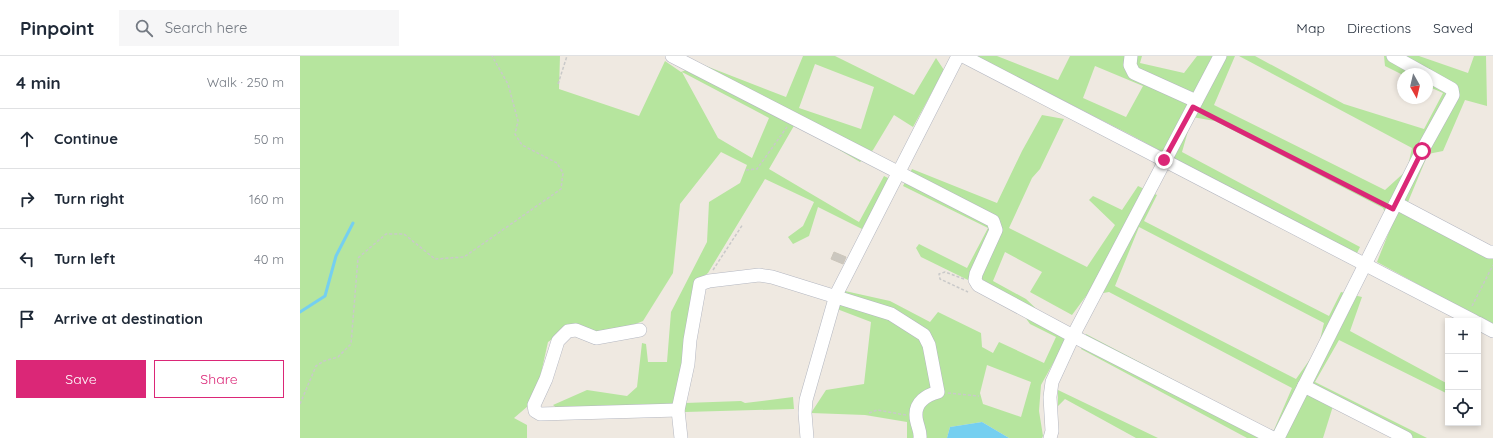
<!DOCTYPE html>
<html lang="en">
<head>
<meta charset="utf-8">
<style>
	body { margin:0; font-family:Quicksand,sans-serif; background:#f6f6f7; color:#1f2937 }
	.controls { position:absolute; right:12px; bottom:12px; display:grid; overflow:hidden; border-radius:0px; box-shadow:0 2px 6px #0003 }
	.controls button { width:36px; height:36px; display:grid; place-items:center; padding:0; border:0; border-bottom:1px solid #e0e1e3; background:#fff; color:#1f2937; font:20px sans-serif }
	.compass { position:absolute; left:1097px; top:12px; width:36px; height:36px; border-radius:50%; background:#fff; box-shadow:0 2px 6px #0003; rotate:172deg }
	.stop { position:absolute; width:12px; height:12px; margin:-9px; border:3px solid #db2777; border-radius:50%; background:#fff }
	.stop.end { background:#db2777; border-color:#fff; box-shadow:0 1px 4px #0008 }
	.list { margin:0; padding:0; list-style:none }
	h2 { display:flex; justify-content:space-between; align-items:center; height:52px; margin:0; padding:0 16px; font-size:17px }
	h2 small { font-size:13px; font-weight:400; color:#747a83 }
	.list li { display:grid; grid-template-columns:26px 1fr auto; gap:12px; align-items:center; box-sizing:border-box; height:60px; padding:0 16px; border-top:1px solid #e0e1e3 }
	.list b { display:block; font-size:15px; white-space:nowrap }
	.list em { font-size:13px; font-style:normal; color:#747a83 }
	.actions { display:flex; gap:8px; padding:12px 16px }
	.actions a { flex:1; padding:9px 0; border:1px solid #db2777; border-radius:0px; text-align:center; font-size:14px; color:#db2777 }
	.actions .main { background:#db2777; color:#fff }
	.icon { flex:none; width:22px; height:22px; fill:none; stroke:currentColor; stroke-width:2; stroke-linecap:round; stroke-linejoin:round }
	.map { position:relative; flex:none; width:1193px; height:382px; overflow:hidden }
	header { display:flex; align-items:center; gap:24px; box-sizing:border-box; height:56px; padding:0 20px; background:#fff; border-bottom:1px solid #e0e1e3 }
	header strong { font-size:19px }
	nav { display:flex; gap:22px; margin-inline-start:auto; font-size:14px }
	.search { width:280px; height:36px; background:#f6f6f7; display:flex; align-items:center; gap:10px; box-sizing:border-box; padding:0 14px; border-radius:0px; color:#747a83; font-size:15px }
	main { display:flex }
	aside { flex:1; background:#fff }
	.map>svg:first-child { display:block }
	.green { fill:#b6e59e; fill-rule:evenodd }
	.water { fill:#75cff0 }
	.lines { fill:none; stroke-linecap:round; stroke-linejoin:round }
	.stream { stroke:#75cff0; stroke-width:3 }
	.building { fill:#cbc7bf; stroke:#cbc5ba }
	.minor-casing { stroke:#b4b7c1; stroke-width:14 }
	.path { stroke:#c9c9c9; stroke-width:1.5; stroke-dasharray:3 2; stroke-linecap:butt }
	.minor { stroke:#fff; stroke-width:13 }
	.route { stroke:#db2777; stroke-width:5 }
</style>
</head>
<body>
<header>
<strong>Pinpoint</strong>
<div class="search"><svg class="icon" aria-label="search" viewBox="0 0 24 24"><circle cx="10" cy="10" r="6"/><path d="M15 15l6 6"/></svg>Search here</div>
<nav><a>Map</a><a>Directions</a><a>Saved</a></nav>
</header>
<main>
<aside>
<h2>4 min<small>Walk · 250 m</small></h2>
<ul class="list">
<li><svg class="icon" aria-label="ahead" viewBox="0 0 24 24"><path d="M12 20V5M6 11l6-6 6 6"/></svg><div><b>Continue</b></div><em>50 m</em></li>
<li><svg class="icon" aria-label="right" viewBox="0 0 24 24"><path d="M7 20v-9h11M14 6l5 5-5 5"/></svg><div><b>Turn right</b></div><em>160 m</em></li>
<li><svg class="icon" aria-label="left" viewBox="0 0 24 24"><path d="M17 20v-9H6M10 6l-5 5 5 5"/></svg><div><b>Turn left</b></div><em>40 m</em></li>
<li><svg class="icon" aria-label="arrive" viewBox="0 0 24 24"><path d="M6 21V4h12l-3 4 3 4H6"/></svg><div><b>Arrive at destination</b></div></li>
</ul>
<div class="actions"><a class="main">Save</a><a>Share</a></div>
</aside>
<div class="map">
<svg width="1193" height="382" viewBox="0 0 1193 382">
	<rect width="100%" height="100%" fill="#efe9e1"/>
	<g class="green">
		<path d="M0,0H260L259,33L339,60L365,5L381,16L401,8L486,41L503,0H535L614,39L636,2L644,14L613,71L594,59L573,94L560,106L495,68L469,113L559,166L584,120L590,123L562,173L518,151L509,180L493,188L488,181L503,170L514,146L465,123L408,217L396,226L385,347L441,345L445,347L493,341L494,353L385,356L375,351L259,354L253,349L287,334L327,340L337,331L342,287L346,288L348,306H367L371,256L407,186L409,146L440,127L447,109L421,96L380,148L373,217L343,265L303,281L270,271L248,286L235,344L214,362L227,369V382H0ZM515,8L574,31L561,73L499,52ZM382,16L469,62L452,102L418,82Z"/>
		<path d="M676,0H697L758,24L770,0H842L840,7L884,17L897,0H935L914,49L1085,134L1107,114L1112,92L939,0H955L1044,48L1124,73L1143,37L1127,30V18L1103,19L1085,10L1084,0H1119L1168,17L1174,0H1186L1187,50L1165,44L1143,95L1128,98L1108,146L1193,193V269L1077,206L1091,171L1083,152L915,65L892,61L882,96L1060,191L1055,201L833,80ZM795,10L843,30L826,61L783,42Z"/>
		<path d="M742,59L764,63L740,113L732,122L709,172L787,211L815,169L789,144L793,140L822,154L838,130L857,139L844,165L1029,260L1041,236L1062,241L1050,275L1148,328V338L1039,284L1015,326L1127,382H1095L1033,350L1023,382H947L781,293L786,278L973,376L992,332L809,236L786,240L772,259L730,236L742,216L705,196L693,225L726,243L767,282L741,329L739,355L743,380L742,382H709L682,366L650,371L647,382H607V366L565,359L511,357L526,334L564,328L571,266L537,253L545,235L590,245L630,266L638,256L681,277L682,291L693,297L699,286L744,307L756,281L730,268L715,247L621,201L616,192L619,188L667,212L688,172L603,130L612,113L697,147L722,95ZM839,171L1024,267L1018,292L996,323L815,230ZM687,309L731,326L721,361L683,348L680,337Z"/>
		<polygon points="758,334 858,382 836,382 765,343 758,350"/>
	</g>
	<polygon class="water" points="682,366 709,382 647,382 650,371"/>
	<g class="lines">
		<polyline class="stream" points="0,256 25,240 36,200 53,167"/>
	</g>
	<polygon class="building" points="534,196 546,201 543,208 531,203"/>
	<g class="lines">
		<g class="minor-casing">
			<g id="minor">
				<polyline points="372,0 693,165 696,174 676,218 675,224 678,229 773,280 973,382"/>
				<polyline points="663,0 1174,265"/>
				<polyline points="831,0 830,9 834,17 896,45"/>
				<polyline points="1093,0 1125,18"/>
				<polyline points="1096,147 1189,196 1193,196"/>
				<polyline points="1178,267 1193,275"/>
				<polyline points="340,274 296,282 276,274 268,275 258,285 246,323 234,349 235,355 240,358 378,354"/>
				<polyline points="1004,330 1106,382"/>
				<path d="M381,382L378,354L388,308L390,284L400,228L409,225L459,219L472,221L591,258L624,279L629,289L638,336C627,339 615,346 616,360C616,368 621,374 620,382"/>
				<polyline points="507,382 505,357 506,344 536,239 658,0"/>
				<polyline points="750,382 752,375 750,341 752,326 776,274 920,0"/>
				<polyline points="978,382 1122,95 1153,39 1152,33 1127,19"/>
			</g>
		</g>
		<g class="path">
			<polyline points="258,28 267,0"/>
			<polyline points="903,56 1084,148"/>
			<polyline points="446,114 457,113 487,71"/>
			<polyline points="413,214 443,168"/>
			<polyline points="664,223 645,216 639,218 640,223 668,236"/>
			<polyline points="1172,250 1193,209"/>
			<polyline points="648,337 679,340"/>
			<polyline points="0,348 16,310 24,305 38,301 51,288 58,202 86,178 104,178 135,203 164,201 261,133 263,117 257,107 222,89 215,78 218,65 208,28 192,0"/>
			<polyline points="569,357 577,354 606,359"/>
		</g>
		<use href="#minor" class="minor"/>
	</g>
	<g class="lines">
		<polyline class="route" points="864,104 893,51 1093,153 1122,95"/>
	</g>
</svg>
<div class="controls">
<button>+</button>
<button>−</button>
<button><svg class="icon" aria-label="locate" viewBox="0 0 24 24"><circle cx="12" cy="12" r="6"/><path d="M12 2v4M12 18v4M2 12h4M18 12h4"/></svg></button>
</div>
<svg class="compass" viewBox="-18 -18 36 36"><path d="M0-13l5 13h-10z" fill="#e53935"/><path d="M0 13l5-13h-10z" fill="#747a83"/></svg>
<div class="stop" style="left:1122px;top:95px"></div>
<div class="stop end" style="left:864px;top:104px"></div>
</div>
</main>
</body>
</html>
